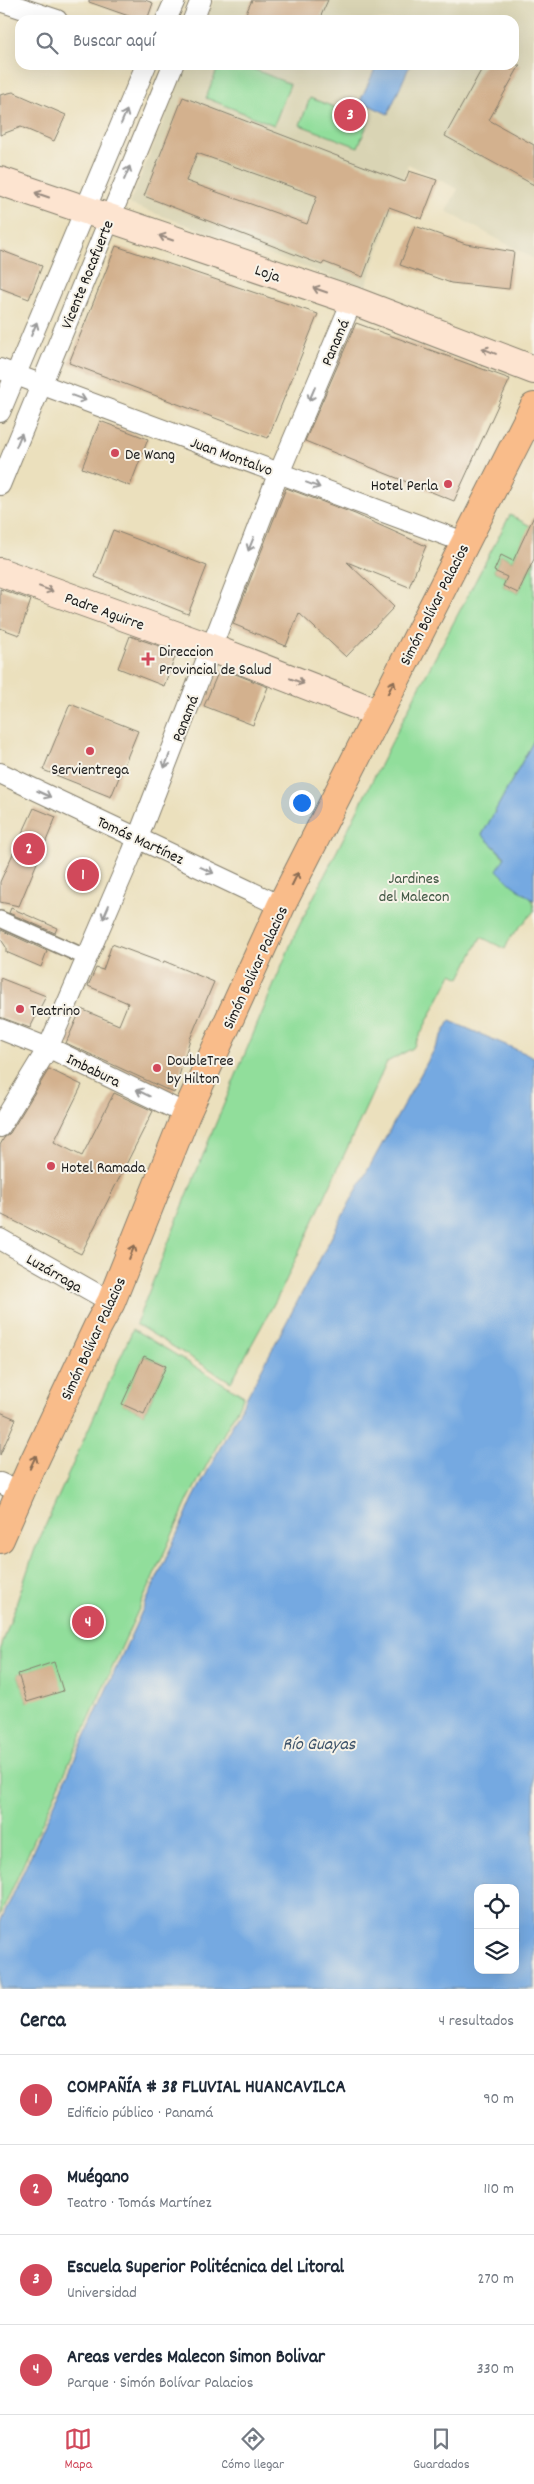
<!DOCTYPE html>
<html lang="es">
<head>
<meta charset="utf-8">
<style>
	body { margin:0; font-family:Dekko,sans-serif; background:#f6f6f7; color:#1f2937 }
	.controls { position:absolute; right:15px; bottom:15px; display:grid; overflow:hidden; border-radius:10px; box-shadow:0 5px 20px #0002 }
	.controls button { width:45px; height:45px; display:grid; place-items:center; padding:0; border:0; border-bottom:1px solid #e0e1e3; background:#fff; color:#1f2937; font:25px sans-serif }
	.you { position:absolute; left:301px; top:802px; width:18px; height:18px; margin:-12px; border:4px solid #fff; border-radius:50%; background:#1a73e8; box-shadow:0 0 0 8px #1a73e833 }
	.badge { display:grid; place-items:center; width:32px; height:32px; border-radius:50%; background:#d1495b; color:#fff; font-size:16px; font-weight:700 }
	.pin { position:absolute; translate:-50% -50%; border:2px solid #fff; box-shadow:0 1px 5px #0006 }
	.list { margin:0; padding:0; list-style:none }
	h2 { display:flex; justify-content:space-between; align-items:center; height:65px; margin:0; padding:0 20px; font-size:21px }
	h2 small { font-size:16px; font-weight:400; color:#747a83 }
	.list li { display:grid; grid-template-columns:32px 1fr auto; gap:15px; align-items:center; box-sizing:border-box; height:90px; padding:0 20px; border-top:1px solid #e0e1e3 }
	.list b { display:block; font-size:19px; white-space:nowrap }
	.list p { margin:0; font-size:16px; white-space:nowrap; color:#747a83 }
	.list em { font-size:16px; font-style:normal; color:#747a83 }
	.icon { flex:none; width:28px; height:28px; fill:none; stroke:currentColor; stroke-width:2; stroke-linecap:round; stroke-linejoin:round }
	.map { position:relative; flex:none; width:534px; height:1989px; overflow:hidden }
	.search { position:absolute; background:#fff; box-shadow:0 5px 20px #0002; left:15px; right:15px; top:15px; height:55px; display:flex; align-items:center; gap:12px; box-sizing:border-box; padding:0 18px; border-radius:15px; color:#747a83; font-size:19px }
	.sheet { height:425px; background:#fff }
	nav { display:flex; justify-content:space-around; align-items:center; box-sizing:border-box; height:70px; border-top:1px solid #e0e1e3; background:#fff; font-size:14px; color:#747a83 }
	nav a { display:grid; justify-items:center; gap:2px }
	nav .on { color:#d1495b }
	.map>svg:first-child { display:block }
	.built { fill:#d9d4b4 }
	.green { fill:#91de9b; stroke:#567d5c; fill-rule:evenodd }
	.water { fill:#74a9e1; stroke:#48627e; fill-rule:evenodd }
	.building { fill:#d3b18e; fill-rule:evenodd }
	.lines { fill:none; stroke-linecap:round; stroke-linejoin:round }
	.pedestrian-casing { stroke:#847e6c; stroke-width:18 }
	.minor-casing { stroke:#847e6c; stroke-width:22 }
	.secondary-casing { stroke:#847e6c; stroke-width:30 }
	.primary-casing { stroke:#847e6c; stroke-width:30 }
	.pedestrian { stroke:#fff; stroke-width:15 }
	.minor { stroke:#fff; stroke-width:20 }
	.secondary { stroke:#fde4d0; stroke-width:28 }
	.primary { stroke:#f9bc8a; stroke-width:28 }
	.oneway { stroke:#999 }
	.oneway2 { stroke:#988a7f }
	.oneway3 { stroke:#8a6c53 }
	.poi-dot { fill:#d1495b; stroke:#f7f3e8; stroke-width:2 }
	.labels { text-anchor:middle; stroke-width:4; stroke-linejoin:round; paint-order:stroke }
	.street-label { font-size:16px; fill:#1c1c1c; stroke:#f7f3e8 }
	.poi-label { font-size:16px; fill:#1c1c1c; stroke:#f7f3e8; text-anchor:start }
	.park-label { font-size:16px; fill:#3f5642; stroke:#f7f3e8 }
	.water-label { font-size:18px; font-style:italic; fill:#3f546b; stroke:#f7f3e8 }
</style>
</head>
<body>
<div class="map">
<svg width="534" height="1989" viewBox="0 0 534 1989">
	<rect width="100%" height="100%" fill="#f7f3e8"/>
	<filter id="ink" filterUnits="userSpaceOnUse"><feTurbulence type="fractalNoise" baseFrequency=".02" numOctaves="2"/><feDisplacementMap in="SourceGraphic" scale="10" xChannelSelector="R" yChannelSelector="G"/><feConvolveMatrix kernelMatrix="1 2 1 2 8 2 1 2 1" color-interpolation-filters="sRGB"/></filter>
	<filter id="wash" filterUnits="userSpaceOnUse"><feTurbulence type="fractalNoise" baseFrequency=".0096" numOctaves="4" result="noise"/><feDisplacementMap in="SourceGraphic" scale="20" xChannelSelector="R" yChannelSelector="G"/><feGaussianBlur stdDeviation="1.12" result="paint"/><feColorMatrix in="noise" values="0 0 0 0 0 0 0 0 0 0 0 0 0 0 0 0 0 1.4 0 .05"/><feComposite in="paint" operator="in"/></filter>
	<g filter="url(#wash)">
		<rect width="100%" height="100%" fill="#ebe0bd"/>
		<polygon class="built" points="214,0 534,0 534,259 446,211 458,189 408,164 365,289 129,204 187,65 514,65 514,20 206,20"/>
		<g class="green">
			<polygon points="219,65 243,65 290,84 274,125 206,98"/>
			<polygon points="310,98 369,120 358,147 300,125"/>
			<path d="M510,515L534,528V540L525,536L513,561L501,555L494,571L507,577L503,586L518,593L534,559V740L482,835C501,853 534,887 534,911L510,938L505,949L481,937L460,978L452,974L413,1048L387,1062L282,1289L231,1382L136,1324L211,1135L295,934L417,692Z"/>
			<path d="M133,1329L244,1396L189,1498L0,1916V1651L35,1549ZM144,1356L166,1366L144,1414L123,1404ZM54,1663L27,1702V1701L18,1674Z"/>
		</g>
		<g class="water">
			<polygon points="377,65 410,65 388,114 360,101"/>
			<polygon points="534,740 534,900 533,900 511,884 497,870 505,857 482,835"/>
			<path d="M450,1021L534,1057V1989H0V1923L193,1499L350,1202ZM478,1888H515V1970H478Z"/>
		</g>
		<g id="blocks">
			<g class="building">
				<polygon points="89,0 145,0 153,3 147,20 140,20 89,2"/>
				<polygon points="252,0 328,0 319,20 243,20"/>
				<polygon points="484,65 520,65 489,120 534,145 534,185 445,136"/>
				<polygon points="13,92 66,115 54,141 21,127 0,135 0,95"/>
				<path d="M183,97L405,182L409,171L437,180L422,219L389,207L363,277L324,262L322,265L144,196ZM197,153L317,196L307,224L186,181Z"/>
				<polygon points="415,226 466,244 514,252 509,289 451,283 400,265"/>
				<polygon points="116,246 318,314 268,438 69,363"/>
				<polygon points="0,250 42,266 29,299 0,288"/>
				<polygon points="356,323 510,379 454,501 305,441"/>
				<polygon points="100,421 148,439 130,486 82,468"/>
				<polygon points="286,488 355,514 426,546 409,587 347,562 394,607 346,657 299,613 286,646 233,624"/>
				<polygon points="534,516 534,559 518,593 503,586 507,577 494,571 501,555 513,561"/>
				<polygon points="113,530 207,566 188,614 95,577"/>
				<polygon points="0,589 31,600 19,635 0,628"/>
				<polygon points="130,636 177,652 164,686 118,668"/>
				<polygon points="220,668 268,687 253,725 204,706"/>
				<polygon points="70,704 138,731 111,797 43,770"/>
				<polygon points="34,808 56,817 19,906 0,902 0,882"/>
				<polygon points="11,908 57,928 55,933 9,913"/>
				<polygon points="1,930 47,951 41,967 6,952 6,947 0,938"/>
				<polygon points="112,944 163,963 164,961 214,982 190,1039 174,1093 66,1043 81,1009 119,1025 128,1003 88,986 96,968 103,970"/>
				<polygon points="0,978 46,996 30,1028 0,1017"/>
				<polygon points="49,1069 82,1085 54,1142 82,1156 114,1093 153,1111 81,1254 0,1214 0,1145 4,1138 10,1133"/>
				<polygon points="144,1356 166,1366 144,1414 122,1404"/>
				<polygon points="0,1412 16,1419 0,1455"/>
				<polygon points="54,1662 63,1691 27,1702 18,1674"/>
			</g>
		</g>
	</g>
	<g filter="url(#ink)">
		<use href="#blocks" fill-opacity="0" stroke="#847e6c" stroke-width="1"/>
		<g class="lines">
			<g class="pedestrian-casing">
				<polyline id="pedestrian" points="0,919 87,958"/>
			</g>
			<g class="minor-casing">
				<g id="minor">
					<polyline points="0,1 57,20"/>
					<polyline points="166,20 175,0"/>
					<polyline points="193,20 201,0"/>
					<polyline points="0,369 464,542"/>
					<polyline points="0,412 146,65"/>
					<polyline points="0,485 173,65"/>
					<polyline points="0,773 281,906"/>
					<polyline points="0,1029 58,1052 186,1114"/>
					<polyline points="0,1127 48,1048 132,853 274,485 352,301"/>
					<polyline points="0,1239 111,1302"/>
					<polyline points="0,1483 20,1492"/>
				</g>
			</g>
			<g class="secondary-casing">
				<g id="secondary">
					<polyline points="0,181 354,301 534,370"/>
					<polyline points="0,572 211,648 360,706 378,715"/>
				</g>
			</g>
			<g class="primary-casing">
				<polyline id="primary" points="0,1539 31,1468 98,1326 111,1302 186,1114 281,906 534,407"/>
			</g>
			<use href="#pedestrian" class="pedestrian"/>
			<use href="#minor" class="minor"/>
			<use href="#secondary" class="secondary"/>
			<use href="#primary" class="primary"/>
		</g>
		<defs><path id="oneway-shaft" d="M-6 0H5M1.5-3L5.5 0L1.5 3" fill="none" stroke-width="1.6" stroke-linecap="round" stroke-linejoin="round" transform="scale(1.25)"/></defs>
		<g class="oneway">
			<use href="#oneway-shaft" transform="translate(124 117) rotate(-67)"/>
			<use href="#oneway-shaft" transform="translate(127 173) rotate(-67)"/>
			<use href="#oneway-shaft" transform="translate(34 329) rotate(-67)"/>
			<use href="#oneway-shaft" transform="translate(312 394) rotate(113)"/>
			<use href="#oneway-shaft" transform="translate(79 398) rotate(20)"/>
			<use href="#oneway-shaft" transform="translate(19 440) rotate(-68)"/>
			<use href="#oneway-shaft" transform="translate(313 485) rotate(20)"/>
			<use href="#oneway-shaft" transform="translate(251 544) rotate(112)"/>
			<use href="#oneway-shaft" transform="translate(167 761) rotate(111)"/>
			<use href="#oneway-shaft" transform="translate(44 794) rotate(25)"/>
			<use href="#oneway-shaft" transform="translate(207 870) rotate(25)"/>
			<use href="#oneway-shaft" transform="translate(106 912) rotate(113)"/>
			<use href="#oneway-shaft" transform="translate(143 1093) rotate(-154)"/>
		</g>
		<g class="oneway2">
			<use href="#oneway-shaft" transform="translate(42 195) rotate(-161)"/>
			<use href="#oneway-shaft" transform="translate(166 238) rotate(-161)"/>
			<use href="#oneway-shaft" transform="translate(320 290) rotate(-161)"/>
			<use href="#oneway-shaft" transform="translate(489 351) rotate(-158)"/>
			<use href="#oneway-shaft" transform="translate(46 589) rotate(20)"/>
			<use href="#oneway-shaft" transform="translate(297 681) rotate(21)"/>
		</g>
		<g class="oneway3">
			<use href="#oneway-shaft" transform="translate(391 687) rotate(-64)"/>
			<use href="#oneway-shaft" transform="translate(295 879) rotate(-64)"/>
			<use href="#oneway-shaft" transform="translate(132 1252) rotate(-68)"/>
			<use href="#oneway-shaft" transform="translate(33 1462) rotate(-65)"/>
		</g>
	</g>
	<g class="poi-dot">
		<circle cx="115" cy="453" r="5"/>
		<circle cx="448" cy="484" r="5"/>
		<path d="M145.5 651.5h5v5h5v5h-5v5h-5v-5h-5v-5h5z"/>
		<circle cx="90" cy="751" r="5"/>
		<circle cx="20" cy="1009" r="5"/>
		<circle cx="157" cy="1068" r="5"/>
		<circle cx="51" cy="1166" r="5"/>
	</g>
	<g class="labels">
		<g class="street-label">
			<text transform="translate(268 272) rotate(19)" y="6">Loja</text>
			<text transform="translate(86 274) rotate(-68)" y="6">Vicente Rocafuerte</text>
			<text transform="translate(334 342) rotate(-67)" y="6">Panamá</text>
			<text transform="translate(232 455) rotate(20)" y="6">Juan Montalvo</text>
			<text transform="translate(433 604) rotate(-63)" y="6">Simón Bolívar Palacios</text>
			<text transform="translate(105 610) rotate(20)" y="6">Padre Aguirre</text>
			<text transform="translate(184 718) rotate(-69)" y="6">Panamá</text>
			<text transform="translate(141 839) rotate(25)" y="6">Tomás Martínez</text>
			<text transform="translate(254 967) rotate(-65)" y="6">Simón Bolívar Palacios</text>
			<text transform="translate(94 1069) rotate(26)" y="6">Imbabura</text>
			<text transform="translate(55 1272) rotate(30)" y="6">Luzárraga</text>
			<text transform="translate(92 1338) rotate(-65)" y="6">Simón Bolívar Palacios</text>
		</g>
		<g class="poi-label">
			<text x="125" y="459">De Wang</text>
			<text x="438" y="490" text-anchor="end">Hotel Perla</text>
			<text x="159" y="656">Direccion<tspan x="159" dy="18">Provincial de Salud</tspan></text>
			<text x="90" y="774" text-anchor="middle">Servientrega</text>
			<text x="30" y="1015">Teatrino</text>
			<text x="167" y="1065">DoubleTree<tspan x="167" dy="18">by Hilton</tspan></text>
			<text x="61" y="1172">Hotel Ramada</text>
		</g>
		<g class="park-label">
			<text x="414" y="883">Jardines<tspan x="414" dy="18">del Malecon</tspan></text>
		</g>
		<g class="water-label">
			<text x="319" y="1749">Río Guayas</text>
		</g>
	</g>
</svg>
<div class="controls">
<button><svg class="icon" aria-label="locate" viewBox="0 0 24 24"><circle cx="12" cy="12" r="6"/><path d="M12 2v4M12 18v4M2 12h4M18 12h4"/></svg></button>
<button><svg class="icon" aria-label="layers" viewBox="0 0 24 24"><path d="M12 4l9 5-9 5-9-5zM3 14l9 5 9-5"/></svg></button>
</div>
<div class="you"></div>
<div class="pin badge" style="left:83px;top:875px">1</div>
<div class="pin badge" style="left:29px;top:849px">2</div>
<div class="pin badge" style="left:350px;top:115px">3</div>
<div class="pin badge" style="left:88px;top:1622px">4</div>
<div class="search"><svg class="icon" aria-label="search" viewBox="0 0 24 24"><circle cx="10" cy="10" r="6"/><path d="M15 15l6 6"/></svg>Buscar aquí</div>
</div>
<section class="sheet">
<h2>Cerca<small>4 resultados</small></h2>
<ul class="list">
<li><span class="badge">1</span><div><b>COMPAÑÍA # 38 FLUVIAL HUANCAVILCA</b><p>Edificio público · Panamá</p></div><em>90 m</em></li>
<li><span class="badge">2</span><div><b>Muégano</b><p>Teatro · Tomás Martínez</p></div><em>110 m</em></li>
<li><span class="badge">3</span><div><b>Escuela Superior Politécnica del Litoral</b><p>Universidad</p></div><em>270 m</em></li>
<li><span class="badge">4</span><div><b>Areas verdes Malecon Simon Bolivar</b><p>Parque · Simón Bolívar Palacios</p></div><em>330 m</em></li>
</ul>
</section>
<nav>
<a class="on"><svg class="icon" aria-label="map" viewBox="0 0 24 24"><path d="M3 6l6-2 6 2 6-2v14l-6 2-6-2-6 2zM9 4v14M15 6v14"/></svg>Mapa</a>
<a><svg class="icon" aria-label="directions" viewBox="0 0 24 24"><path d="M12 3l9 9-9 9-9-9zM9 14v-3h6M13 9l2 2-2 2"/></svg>Cómo llegar</a>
<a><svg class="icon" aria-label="saved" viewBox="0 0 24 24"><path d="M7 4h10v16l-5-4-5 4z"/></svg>Guardados</a>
</nav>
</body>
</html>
